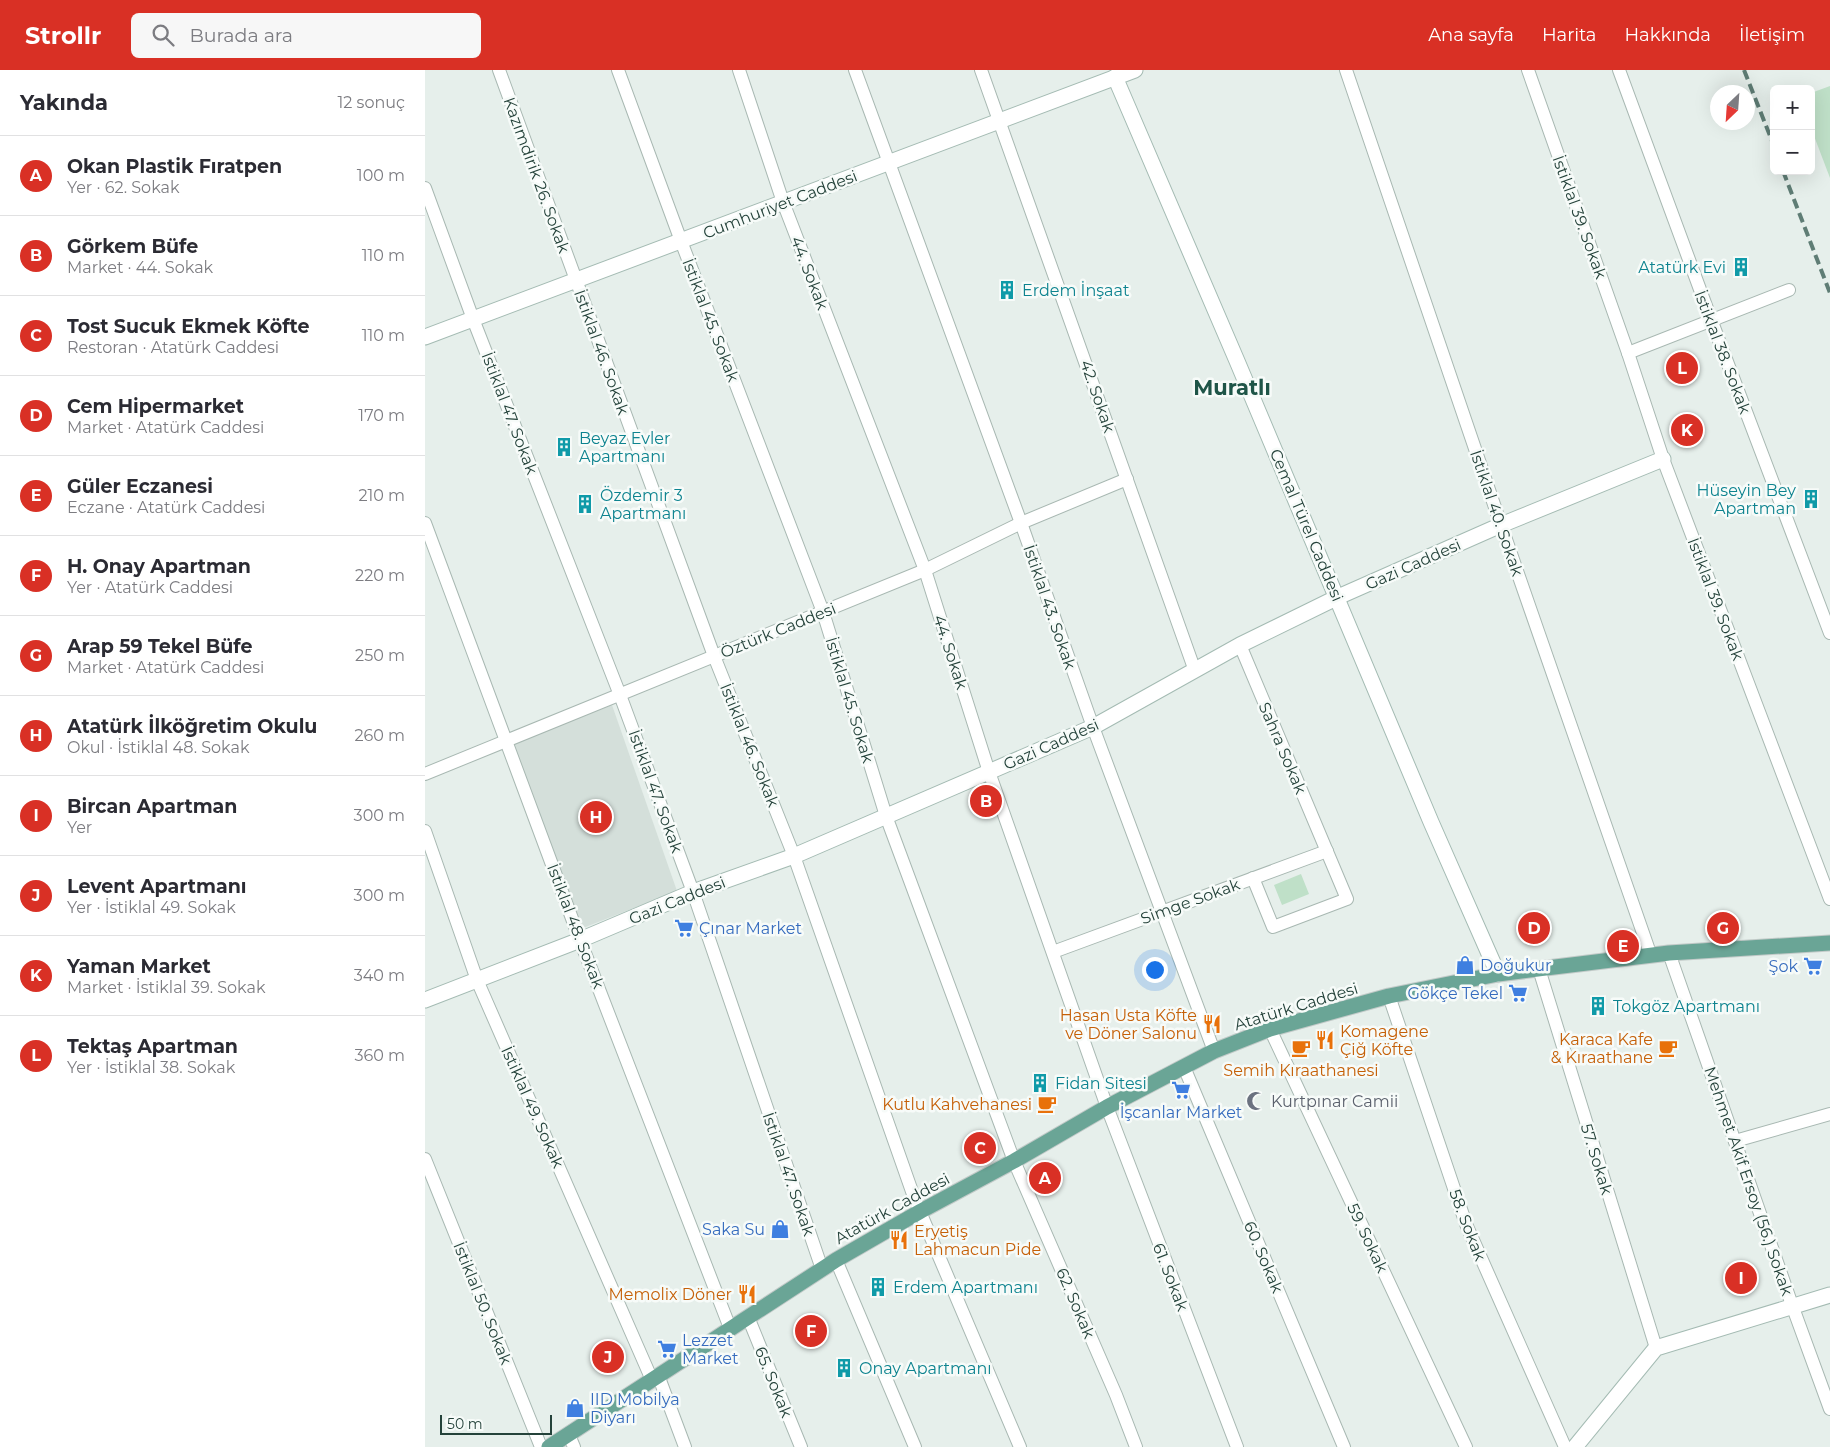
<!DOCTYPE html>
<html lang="tr">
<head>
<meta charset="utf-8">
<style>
	body { margin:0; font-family:Montserrat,sans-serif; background:#f7f7f7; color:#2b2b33 }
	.controls { position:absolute; right:15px; top:15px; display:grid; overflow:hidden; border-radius:8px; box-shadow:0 5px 20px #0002 }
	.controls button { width:45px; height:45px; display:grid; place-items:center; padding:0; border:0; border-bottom:1px solid #e1e1e2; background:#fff; color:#2b2b33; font:25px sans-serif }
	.compass { position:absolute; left:1285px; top:15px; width:45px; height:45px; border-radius:50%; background:#fff; box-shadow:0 5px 20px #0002; rotate:205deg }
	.scale { position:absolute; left:15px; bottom:12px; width:112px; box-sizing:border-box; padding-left:5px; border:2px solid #24423a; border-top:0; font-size:14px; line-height:18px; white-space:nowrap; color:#24423a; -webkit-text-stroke:4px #f7fbf9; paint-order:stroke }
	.you { position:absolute; left:729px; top:899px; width:18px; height:18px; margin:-12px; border:4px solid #fff; border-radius:50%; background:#1a73e8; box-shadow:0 0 0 8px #1a73e833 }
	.badge { display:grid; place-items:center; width:32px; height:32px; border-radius:50%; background:#d93025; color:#fff; font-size:16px; font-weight:700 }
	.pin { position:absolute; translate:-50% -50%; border:2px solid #fff; box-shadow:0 1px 5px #0006 }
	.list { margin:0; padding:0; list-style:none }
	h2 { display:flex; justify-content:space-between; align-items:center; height:65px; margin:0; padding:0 20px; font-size:21px }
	h2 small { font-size:16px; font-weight:400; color:#7c7c81 }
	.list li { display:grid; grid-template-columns:32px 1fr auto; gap:15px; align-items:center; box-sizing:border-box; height:80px; padding:0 20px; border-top:1px solid #e1e1e2 }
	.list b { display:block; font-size:19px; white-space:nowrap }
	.list p { margin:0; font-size:16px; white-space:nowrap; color:#7c7c81 }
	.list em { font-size:16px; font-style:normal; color:#7c7c81 }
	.icon { flex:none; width:28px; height:28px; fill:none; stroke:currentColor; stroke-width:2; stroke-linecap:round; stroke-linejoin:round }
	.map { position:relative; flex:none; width:1405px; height:1377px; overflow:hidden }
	header { display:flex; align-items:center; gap:30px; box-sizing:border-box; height:70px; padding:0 25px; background:#d93025; color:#fff }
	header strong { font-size:24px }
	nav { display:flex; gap:28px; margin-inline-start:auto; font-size:18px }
	.search { width:350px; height:45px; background:#f7f7f7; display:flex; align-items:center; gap:12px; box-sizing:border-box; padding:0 18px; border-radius:8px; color:#7c7c81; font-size:19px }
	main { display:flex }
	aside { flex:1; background:#fff }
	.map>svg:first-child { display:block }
	.built { fill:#d4dfda }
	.green { fill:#bfe0c8 }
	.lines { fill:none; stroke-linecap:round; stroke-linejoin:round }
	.street-casing { stroke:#a8b8b2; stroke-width:14 }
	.secondary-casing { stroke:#a4bbb3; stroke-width:17 }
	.primary-casing { stroke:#c2cac8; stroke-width:17 }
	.street { stroke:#fff; stroke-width:12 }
	.secondary { stroke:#fff; stroke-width:15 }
	.primary { stroke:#6aa596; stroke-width:15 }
	.rail { stroke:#5f7d75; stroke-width:4; stroke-dasharray:10 5; stroke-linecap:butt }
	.labels { text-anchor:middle; stroke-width:5; stroke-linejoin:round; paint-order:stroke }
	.street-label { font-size:16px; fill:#24423a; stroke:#f7fbf9 }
	.culture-label { font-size:16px; fill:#0d838f; stroke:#f7fbf9; text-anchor:start }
	.shop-label { font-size:16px; fill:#366cbe; stroke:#f7fbf9; text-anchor:start }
	.food-label { font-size:16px; fill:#c56008; stroke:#f7fbf9; text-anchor:end }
	.worship-label { font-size:16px; fill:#5b616d; stroke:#f7fbf9; text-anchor:start }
	.district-label { font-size:21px; font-weight:bold; fill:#1f5548; stroke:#f7fbf9 }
</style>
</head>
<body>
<header>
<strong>Strollr</strong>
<div class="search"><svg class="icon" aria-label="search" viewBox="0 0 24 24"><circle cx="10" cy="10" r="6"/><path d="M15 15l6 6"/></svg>Burada ara</div>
<nav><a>Ana sayfa</a><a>Harita</a><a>Hakkında</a><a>İletişim</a></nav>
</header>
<main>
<aside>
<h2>Yakında<small>12 sonuç</small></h2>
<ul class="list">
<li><span class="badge">A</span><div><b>Okan Plastik Fıratpen</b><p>Yer · 62. Sokak</p></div><em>100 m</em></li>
<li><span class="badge">B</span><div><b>Görkem Büfe</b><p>Market · 44. Sokak</p></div><em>110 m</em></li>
<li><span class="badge">C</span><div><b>Tost Sucuk Ekmek Köfte</b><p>Restoran · Atatürk Caddesi</p></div><em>110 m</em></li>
<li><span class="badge">D</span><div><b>Cem Hipermarket</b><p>Market · Atatürk Caddesi</p></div><em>170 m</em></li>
<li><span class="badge">E</span><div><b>Güler Eczanesi</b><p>Eczane · Atatürk Caddesi</p></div><em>210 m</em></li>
<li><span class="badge">F</span><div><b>H. Onay Apartman</b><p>Yer · Atatürk Caddesi</p></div><em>220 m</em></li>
<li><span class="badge">G</span><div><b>Arap 59 Tekel Büfe</b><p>Market · Atatürk Caddesi</p></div><em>250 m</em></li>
<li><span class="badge">H</span><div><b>Atatürk İlköğretim Okulu</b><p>Okul · İstiklal 48. Sokak</p></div><em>260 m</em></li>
<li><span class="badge">I</span><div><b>Bircan Apartman</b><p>Yer</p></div><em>300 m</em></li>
<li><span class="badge">J</span><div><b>Levent Apartmanı</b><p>Yer · İstiklal 49. Sokak</p></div><em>300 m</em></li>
<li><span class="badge">K</span><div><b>Yaman Market</b><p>Market · İstiklal 39. Sokak</p></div><em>340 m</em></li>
<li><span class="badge">L</span><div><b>Tektaş Apartman</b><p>Yer · İstiklal 38. Sokak</p></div><em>360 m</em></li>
</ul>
</aside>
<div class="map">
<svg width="1405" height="1377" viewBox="0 0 1405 1377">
	<rect width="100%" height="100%" fill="#e6efeb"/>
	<polygon class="built" points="187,635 252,821 158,858 87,674"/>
	<g class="green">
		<polygon points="1405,16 1405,108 1386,58 1386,23"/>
		<polygon points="876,804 884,824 857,835 849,815"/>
	</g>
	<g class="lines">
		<g class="street-casing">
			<g id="street">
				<polyline points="74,0 289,586 369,786 490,1130 595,1377"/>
				<polyline points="193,0 256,171 398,542 461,746 589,1091 691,1325 711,1377"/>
				<polyline points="314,0 358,132 500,500 564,702 682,1037 812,1377"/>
				<polyline points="430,0 596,453 668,657 789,981"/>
				<polyline points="556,0 770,601"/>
				<polyline points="921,0 1076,455 1226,886"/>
				<polyline points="1103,0 1203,283 1238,389 1405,829"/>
				<polyline points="1194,0 1287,252 1405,563"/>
				<polyline points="0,118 48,249 195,625 268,822 397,1199"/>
				<polyline points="1203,283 1364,220"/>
				<polyline points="0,453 155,870 305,1258"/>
				<polyline points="815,575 922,829 848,857 828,808"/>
				<polyline points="0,704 500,500 596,453 702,409"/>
				<polyline points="0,761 52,910 227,1310"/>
				<polyline points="628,882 902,781"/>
				<polyline points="1244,883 1367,1235 1405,1339"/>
				<polyline points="1114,899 1231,1278"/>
				<polyline points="964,926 1041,1154 1140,1377"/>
				<polyline points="845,959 1041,1377"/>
				<polyline points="759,997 919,1377"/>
				<polyline points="1310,1071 1405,1044"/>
				<polyline points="0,1089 116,1377"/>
				<polyline points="411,1190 490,1377"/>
				<polyline points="323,1247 376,1377"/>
				<polyline points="233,1305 260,1377"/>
				<polyline points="144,1365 149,1377"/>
			</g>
		</g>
		<g class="secondary-casing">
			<g id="secondary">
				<polyline points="690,7 812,291 1006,752 1073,904"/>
				<polyline points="0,267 710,0"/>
				<polyline points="0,930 155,870 268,822 369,786 668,657 815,575 913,527 1076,455 1238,389"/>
				<polyline points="1150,1377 1231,1278 1405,1225"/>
			</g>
		</g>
		<g class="primary-casing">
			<polyline id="primary" points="124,1377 411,1190 496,1141 589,1091 682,1037 789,981 845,959 964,926 1073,904 1244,883 1405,873"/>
		</g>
		<use href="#street" class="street"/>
		<use href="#secondary" class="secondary"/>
		<use href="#primary" class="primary"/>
		<g class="rail">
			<polyline points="1319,0 1349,76"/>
			<polyline points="1358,101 1405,223"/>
		</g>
	</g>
	<defs>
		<g id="building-bare" transform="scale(1.5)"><path d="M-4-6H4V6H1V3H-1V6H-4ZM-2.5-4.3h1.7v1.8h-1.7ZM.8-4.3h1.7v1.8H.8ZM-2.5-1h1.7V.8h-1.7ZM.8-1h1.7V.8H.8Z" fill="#0f9aa8" stroke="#f7fbf9" stroke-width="2.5" paint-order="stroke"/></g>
		<g id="supermarket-bare" transform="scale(1.5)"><path d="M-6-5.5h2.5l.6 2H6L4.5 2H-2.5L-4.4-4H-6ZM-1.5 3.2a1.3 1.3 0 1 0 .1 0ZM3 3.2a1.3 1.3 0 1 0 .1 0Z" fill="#3f7fe0" stroke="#f7fbf9" stroke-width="2.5" paint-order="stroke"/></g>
		<g id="shop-bare" transform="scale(1.5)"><path d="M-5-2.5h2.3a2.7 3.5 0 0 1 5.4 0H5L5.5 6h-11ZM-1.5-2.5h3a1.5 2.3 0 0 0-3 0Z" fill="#3f7fe0" stroke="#f7fbf9" stroke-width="2.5" paint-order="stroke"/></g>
		<g id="restaurant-bare" transform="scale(1.5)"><path d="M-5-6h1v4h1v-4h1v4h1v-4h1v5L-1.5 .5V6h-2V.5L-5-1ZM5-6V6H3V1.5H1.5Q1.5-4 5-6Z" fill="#e8710a" stroke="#f7fbf9" stroke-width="2.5" paint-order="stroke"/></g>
		<g id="cafe-bare" transform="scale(1.5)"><path d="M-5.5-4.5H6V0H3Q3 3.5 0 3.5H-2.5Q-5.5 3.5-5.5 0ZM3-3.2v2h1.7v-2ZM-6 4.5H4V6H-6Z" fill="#e8710a" stroke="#f7fbf9" stroke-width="2.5" paint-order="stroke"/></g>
		<g id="mosque-bare" transform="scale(1.5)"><path d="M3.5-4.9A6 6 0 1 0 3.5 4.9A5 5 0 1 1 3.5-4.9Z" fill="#6b7280" stroke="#f7fbf9" stroke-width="2.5" paint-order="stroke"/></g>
	</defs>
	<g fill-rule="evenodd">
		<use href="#building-bare" x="1316" y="197"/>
		<use href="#building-bare" x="582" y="220"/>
		<use href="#building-bare" x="139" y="377"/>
		<use href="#building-bare" x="1386" y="429"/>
		<use href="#building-bare" x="160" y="434"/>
		<use href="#supermarket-bare" x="259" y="858"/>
		<use href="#shop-bare" x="1040" y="895"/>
		<use href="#supermarket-bare" x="1388" y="896"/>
		<use href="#supermarket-bare" x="1093" y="923"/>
		<use href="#building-bare" x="1173" y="936"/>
		<use href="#restaurant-bare" x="787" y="954"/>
		<use href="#restaurant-bare" x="900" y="970"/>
		<use href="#cafe-bare" x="876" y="978"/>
		<use href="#cafe-bare" x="1243" y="978"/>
		<use href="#building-bare" x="615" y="1013"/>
		<use href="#supermarket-bare" x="756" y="1020"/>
		<use href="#mosque-bare" x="831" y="1031"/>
		<use href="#cafe-bare" x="622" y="1034"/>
		<use href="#shop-bare" x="355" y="1159"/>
		<use href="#restaurant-bare" x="474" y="1170"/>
		<use href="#building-bare" x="453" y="1217"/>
		<use href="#restaurant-bare" x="322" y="1224"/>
		<use href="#supermarket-bare" x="242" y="1279"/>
		<use href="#building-bare" x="419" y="1298"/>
		<use href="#shop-bare" x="150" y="1338"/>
	</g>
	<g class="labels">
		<g class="street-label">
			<text transform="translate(112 105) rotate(70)" y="6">Kazımdirik 26. Sokak</text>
			<text transform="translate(355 134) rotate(-21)" y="6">Cumhuriyet Caddesi</text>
			<text transform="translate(1155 147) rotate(70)" y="6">İstiklal 39. Sokak</text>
			<text transform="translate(385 203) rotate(69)" y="6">44. Sokak</text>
			<text transform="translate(286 250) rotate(69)" y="6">İstiklal 45. Sokak</text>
			<text transform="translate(177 282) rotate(70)" y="6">İstiklal 46. Sokak</text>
			<text transform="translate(1298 282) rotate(69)" y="6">İstiklal 38. Sokak</text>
			<text transform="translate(673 326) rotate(71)" y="6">42. Sokak</text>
			<text transform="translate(85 343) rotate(69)" y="6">İstiklal 47. Sokak</text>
			<text transform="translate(1072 443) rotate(71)" y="6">İstiklal 40. Sokak</text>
			<text transform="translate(882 455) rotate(67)" y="6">Cemal Türel Caddesi</text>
			<text transform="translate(988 494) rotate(-24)" y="6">Gazi Caddesi</text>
			<text transform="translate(1291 529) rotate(69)" y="6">İstiklal 39. Sokak</text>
			<text transform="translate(625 537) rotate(71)" y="6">İstiklal 43. Sokak</text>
			<text transform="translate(353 560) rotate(-22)" y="6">Öztürk Caddesi</text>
			<text transform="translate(526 582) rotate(72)" y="6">44. Sokak</text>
			<text transform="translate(425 630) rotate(73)" y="6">İstiklal 45. Sokak</text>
			<text transform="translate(626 674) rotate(-24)" y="6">Gazi Caddesi</text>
			<text transform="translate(325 675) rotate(68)" y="6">İstiklal 46. Sokak</text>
			<text transform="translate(858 678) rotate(67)" y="6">Sahra Sokak</text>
			<text transform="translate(231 721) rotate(70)" y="6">İstiklal 47. Sokak</text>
			<text transform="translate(252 830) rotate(-22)" y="6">Gazi Caddesi</text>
			<text transform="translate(765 831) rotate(-20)" y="6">Simge Sokak</text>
			<text transform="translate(151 856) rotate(69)" y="6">İstiklal 48. Sokak</text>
			<text transform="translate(871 936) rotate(-17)" y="6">Atatürk Caddesi</text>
			<text transform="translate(108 1037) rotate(66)" y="6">İstiklal 49. Sokak</text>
			<text transform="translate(1172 1089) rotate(73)" y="6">57. Sokak</text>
			<text transform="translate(364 1104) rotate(71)" y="6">İstiklal 47. Sokak</text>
			<text transform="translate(1324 1111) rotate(71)" y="6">Mehmet Akif Ersoy (56.) Sokak</text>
			<text transform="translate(467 1138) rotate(-29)" y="6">Atatürk Caddesi</text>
			<text transform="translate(1043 1155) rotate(69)" y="6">58. Sokak</text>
			<text transform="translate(943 1168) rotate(65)" y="6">59. Sokak</text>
			<text transform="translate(839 1187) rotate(67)" y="6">60. Sokak</text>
			<text transform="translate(746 1207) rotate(69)" y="6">61. Sokak</text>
			<text transform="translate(58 1233) rotate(68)" y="6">İstiklal 50. Sokak</text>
			<text transform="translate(651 1233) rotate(67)" y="6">62. Sokak</text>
			<text transform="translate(349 1312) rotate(68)" y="6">65. Sokak</text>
		</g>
		<g class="culture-label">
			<text x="1301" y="203" text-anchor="end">Atatürk Evi</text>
			<text x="597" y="226">Erdem İnşaat</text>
			<text x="154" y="374">Beyaz Evler<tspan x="154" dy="18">Apartmanı</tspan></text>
			<text x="1371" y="426" text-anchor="end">Hüseyin Bey<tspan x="1371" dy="18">Apartman</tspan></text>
			<text x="175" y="431">Özdemir 3<tspan x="175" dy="18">Apartmanı</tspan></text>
			<text x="1188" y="942">Tokgöz Apartmanı</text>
			<text x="630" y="1019">Fidan Sitesi</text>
			<text x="468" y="1223">Erdem Apartmanı</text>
			<text x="434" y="1304">Onay Apartmanı</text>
		</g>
		<g class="shop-label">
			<text x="274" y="864">Çınar Market</text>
			<text x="1055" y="901">Doğukur</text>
			<text x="1373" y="902" text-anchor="end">Şok</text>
			<text x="1078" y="929" text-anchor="end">Gökçe Tekel</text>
			<text x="756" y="1048" text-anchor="middle">İşcanlar Market</text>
			<text x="340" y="1165" text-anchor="end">Saka Su</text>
			<text x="257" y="1276">Lezzet<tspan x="257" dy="18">Market</tspan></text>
			<text x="165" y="1335">IID Mobilya<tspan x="165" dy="18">Diyarı</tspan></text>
		</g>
		<g class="food-label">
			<text x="772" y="951">Hasan Usta Köfte<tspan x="772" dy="18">ve Döner Salonu</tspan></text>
			<text x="915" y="967" text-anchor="start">Komagene<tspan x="915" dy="18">Çiğ Köfte</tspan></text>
			<text x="1228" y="975">Karaca Kafe<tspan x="1228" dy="18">&amp; Kıraathane</tspan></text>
			<text x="876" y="1006" text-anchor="middle">Semih Kıraathanesi</text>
			<text x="607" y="1040">Kutlu Kahvehanesi</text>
			<text x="489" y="1167" text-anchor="start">Eryetiş<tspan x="489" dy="18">Lahmacun Pide</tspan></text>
			<text x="307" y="1230">Memolix Döner</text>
		</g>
		<g class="worship-label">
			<text x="846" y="1037">Kurtpınar Camii</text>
		</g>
		<g class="district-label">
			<text x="807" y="325">Muratlı</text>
		</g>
	</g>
</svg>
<div class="controls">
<button>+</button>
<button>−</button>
</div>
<svg class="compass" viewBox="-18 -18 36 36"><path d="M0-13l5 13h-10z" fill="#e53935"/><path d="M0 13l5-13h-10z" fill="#7c7c81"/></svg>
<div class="scale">50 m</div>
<div class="you"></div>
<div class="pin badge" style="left:620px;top:1108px">A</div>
<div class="pin badge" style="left:561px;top:731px">B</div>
<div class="pin badge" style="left:555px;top:1078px">C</div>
<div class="pin badge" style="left:1109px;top:858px">D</div>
<div class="pin badge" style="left:1198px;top:876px">E</div>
<div class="pin badge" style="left:386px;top:1261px">F</div>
<div class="pin badge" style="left:1298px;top:858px">G</div>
<div class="pin badge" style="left:171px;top:747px">H</div>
<div class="pin badge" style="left:1316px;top:1208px">I</div>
<div class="pin badge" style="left:183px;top:1287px">J</div>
<div class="pin badge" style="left:1262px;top:360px">K</div>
<div class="pin badge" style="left:1257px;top:298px">L</div>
</div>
</main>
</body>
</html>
